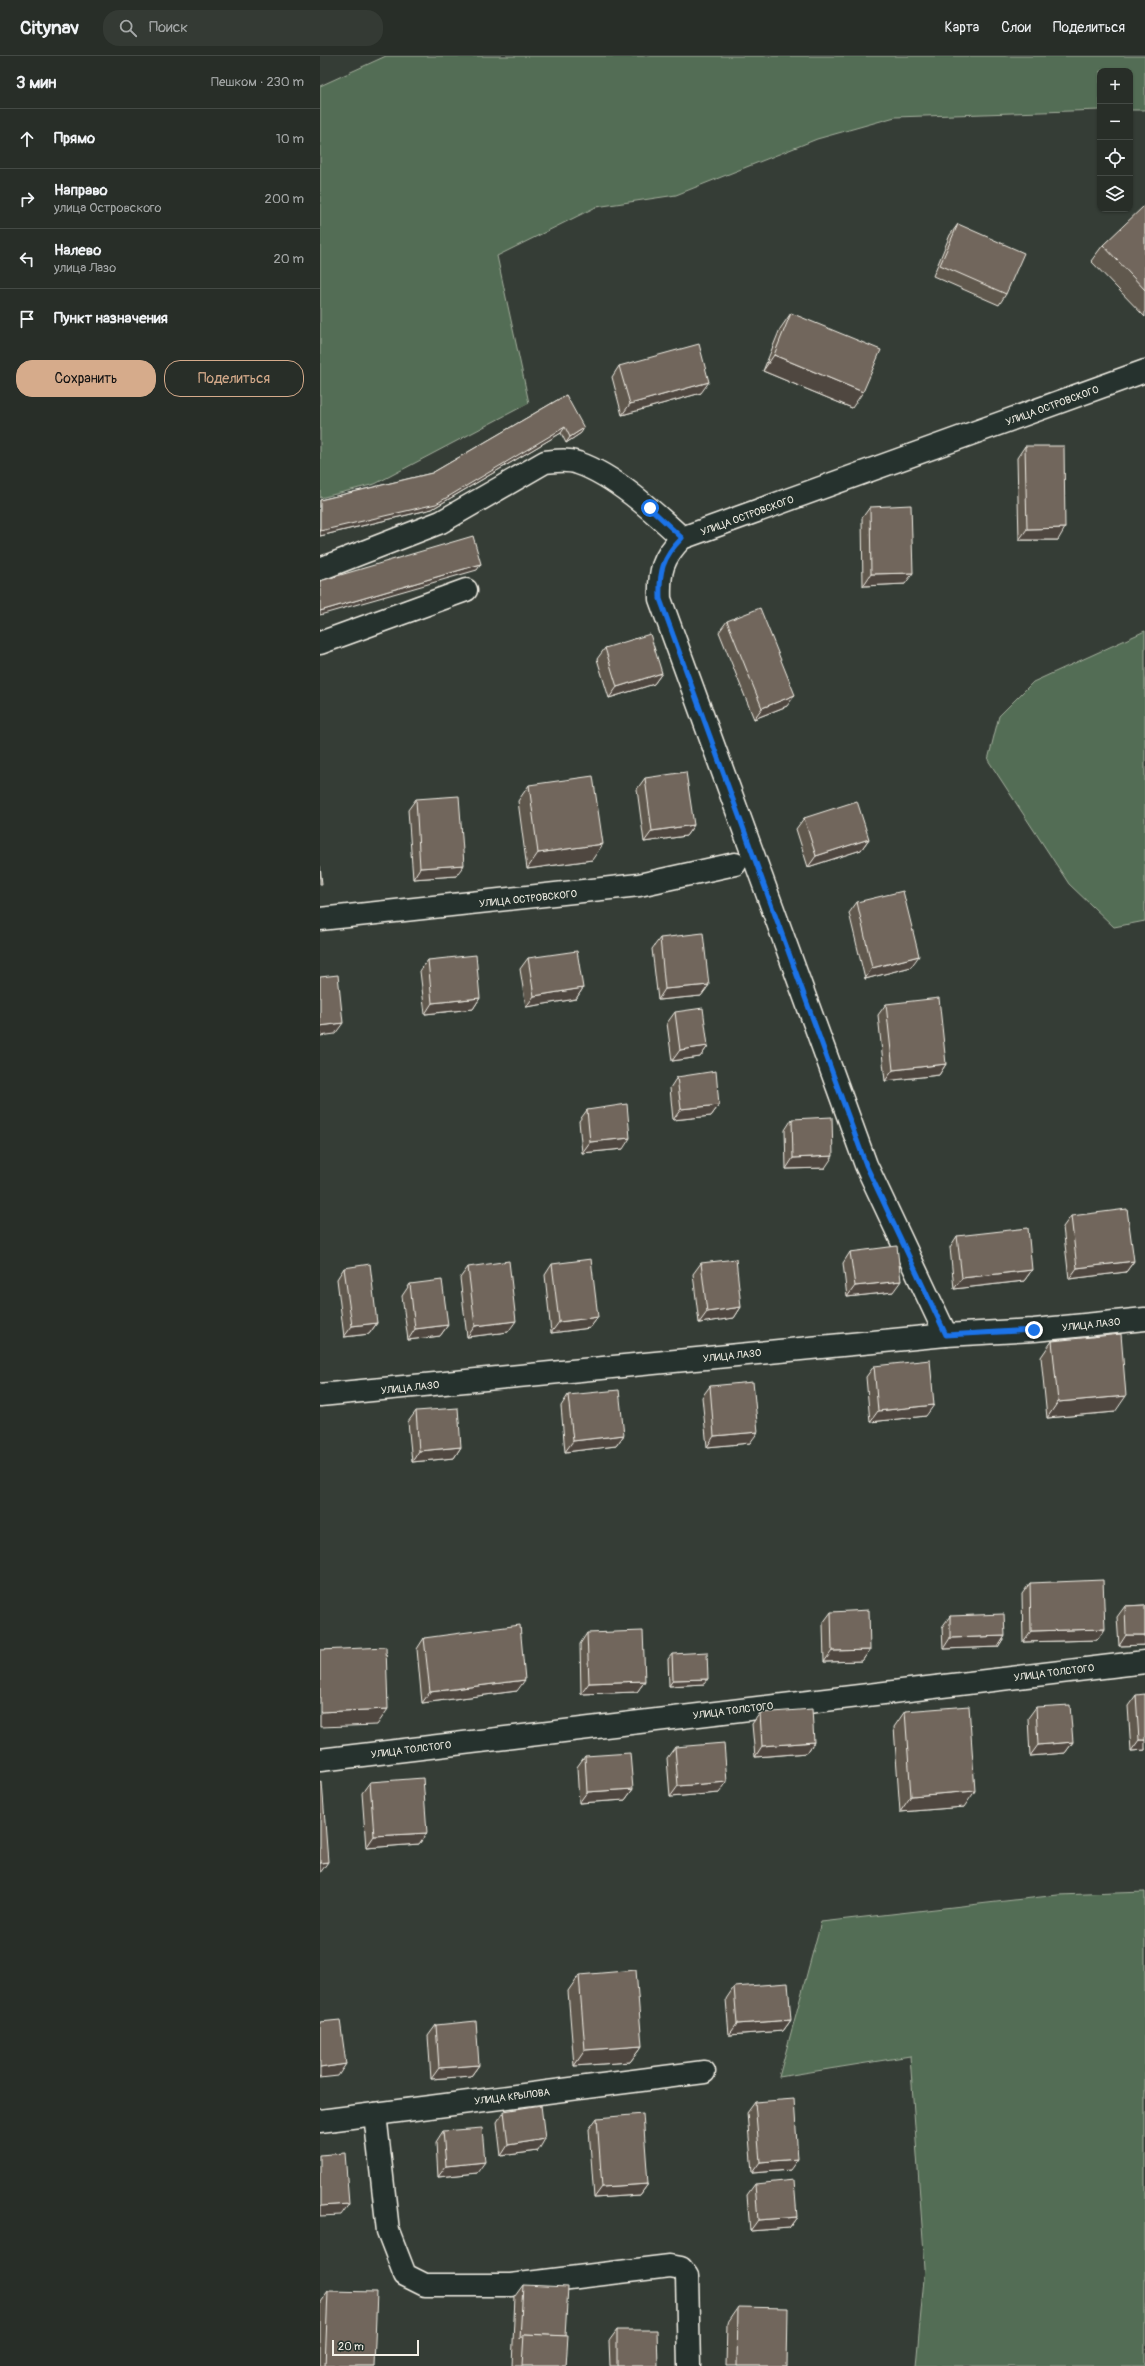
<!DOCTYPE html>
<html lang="ru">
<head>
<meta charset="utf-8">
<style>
	body { margin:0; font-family:Pangolin,sans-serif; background:#343a34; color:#f1f3f6 }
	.controls { position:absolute; right:12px; top:12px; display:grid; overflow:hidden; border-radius:8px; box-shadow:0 1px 3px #0004 }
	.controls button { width:36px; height:36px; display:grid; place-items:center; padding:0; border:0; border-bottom:1px solid #444a45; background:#282e28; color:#f1f3f6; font:20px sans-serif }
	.scale { position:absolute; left:12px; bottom:10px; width:87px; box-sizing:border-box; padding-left:4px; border:2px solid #f4f1e8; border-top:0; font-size:11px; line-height:14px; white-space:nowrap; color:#f4f1e8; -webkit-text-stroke:3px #26332d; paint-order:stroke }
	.stop { position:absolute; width:12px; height:12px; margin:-9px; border:3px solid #1a73e8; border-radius:50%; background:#fff }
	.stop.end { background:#1a73e8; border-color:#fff; box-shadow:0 1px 4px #0008 }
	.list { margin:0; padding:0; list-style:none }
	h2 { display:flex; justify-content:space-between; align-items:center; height:52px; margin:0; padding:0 16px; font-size:17px }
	h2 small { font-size:13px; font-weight:400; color:#a5a8a8 }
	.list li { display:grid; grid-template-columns:26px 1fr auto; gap:12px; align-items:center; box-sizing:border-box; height:60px; padding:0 16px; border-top:1px solid #444a45 }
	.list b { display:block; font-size:15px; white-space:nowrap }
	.list p { margin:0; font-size:13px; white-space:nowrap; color:#a5a8a8 }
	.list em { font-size:13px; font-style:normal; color:#a5a8a8 }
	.actions { display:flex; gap:8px; padding:12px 16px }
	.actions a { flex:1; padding:9px 0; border:1px solid #d6ab8b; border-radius:16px; text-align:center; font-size:14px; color:#d6ab8b }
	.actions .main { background:#d6ab8b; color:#111 }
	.icon { flex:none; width:22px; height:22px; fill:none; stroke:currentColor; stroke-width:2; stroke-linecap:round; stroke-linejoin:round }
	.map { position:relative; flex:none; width:825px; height:2310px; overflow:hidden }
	header { display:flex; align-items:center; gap:24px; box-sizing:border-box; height:56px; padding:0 20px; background:#282e28; border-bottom:1px solid #444a45 }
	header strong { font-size:19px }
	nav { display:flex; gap:22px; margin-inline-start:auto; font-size:14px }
	.search { width:280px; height:36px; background:#343a34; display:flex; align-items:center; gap:10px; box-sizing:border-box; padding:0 14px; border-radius:16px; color:#a5a8a8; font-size:15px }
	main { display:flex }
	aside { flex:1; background:#282e28 }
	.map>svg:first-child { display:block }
	.green { fill:#536d54; stroke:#a4af9e }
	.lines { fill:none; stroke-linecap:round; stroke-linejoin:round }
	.minor-casing { stroke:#f4f1e8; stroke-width:25 }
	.minor { stroke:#26332d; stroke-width:22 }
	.wall { fill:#61584e; stroke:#f4f1e8 }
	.shaded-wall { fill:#4f4740; stroke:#f4f1e8 }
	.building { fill:#71665b; stroke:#f4f1e8 }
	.route { stroke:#1a73e8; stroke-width:5 }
	.labels { text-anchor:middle; stroke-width:3; stroke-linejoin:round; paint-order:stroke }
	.street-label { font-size:10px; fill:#f4f1e8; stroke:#26332d }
</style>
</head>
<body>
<header>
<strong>Citynav</strong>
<div class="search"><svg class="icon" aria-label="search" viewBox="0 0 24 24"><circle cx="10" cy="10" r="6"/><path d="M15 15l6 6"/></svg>Поиск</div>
<nav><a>Карта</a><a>Слои</a><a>Поделиться</a></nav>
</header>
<main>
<aside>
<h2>3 мин<small>Пешком · 230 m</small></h2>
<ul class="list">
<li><svg class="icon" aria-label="ahead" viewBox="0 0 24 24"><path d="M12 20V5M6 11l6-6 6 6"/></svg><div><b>Прямо</b></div><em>10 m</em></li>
<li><svg class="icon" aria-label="right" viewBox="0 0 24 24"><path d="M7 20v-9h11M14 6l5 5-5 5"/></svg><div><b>Направо</b><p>улица Островского</p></div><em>200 m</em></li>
<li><svg class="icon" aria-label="left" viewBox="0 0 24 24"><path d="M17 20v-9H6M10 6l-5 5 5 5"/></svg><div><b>Налево</b><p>улица Лазо</p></div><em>20 m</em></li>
<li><svg class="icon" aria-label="arrive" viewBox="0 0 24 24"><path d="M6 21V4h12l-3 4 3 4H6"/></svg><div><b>Пункт назначения</b></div></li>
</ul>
<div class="actions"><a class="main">Сохранить</a><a>Поделиться</a></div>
</aside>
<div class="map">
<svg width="825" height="2310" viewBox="0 0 825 2310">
	<rect width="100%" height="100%" fill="#353d36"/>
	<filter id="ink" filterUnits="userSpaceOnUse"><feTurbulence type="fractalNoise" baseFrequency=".025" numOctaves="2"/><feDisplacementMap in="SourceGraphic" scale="8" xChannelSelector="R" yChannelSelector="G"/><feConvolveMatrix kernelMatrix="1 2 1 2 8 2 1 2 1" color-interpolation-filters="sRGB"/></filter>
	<g filter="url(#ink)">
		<g class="green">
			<polygon points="66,0 825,0 825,54 810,54 810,15 780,15 780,54 575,61 497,83 356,139 276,151 177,200 209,347 55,428 0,442 0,30"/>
			<polygon points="825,575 825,865 794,871 749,828 668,704 679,660 713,626"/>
			<polygon points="825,1836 825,2310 596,2310 605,2212 590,2000 459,2021 501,1866 738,1839"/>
		</g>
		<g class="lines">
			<g class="minor-casing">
				<g id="minor">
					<path d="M0,513L121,466L225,406C236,405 247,403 258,407C294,419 334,456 362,482"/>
					<polyline points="0,587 146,534"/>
					<polyline points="0,863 319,829 415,808"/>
					<path d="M626,1279L546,1109L340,543C339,516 342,502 362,482L825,315"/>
					<polyline points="0,1339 626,1279 714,1274 825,1263"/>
					<polyline points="0,1704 825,1606"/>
					<polyline points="55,2058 68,2175 85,2219 105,2229 191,2229 350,2210 361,2212 367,2220 369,2310"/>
					<polyline points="0,2065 384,2016"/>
				</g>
			</g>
			<use href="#minor" class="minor"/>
		</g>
		<g class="wall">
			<polygon points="825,152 825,261 771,205 783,189"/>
			<polygon points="638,168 686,238 679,249 613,220 630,179"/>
			<polygon points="471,257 532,352 443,315 460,273"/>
			<polygon points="299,310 381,337 302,359 292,321"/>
			<polygon points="246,339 261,377 246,387 241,377 112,453 0,480 0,444 112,417"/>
			<polygon points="705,390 738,484 699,484 697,402"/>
			<polygon points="550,451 585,528 543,530 542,462"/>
			<polygon points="407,565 467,650 434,663 399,576"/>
			<polygon points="285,592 342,617 334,628 289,642 277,603"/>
			<polygon points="325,722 374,769 366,780 324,786 317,733"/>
			<polygon points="209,729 272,804 207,813 198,745"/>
			<polygon points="96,743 136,820 93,823 88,754"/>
			<polygon points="484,762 549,783 541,794 488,811 476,773"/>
			<polygon points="537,846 591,911 545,923 529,857"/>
			<polygon points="340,882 389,929 381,940 338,944 332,893"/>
			<polygon points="208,902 263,932 256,943 206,951 200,913"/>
			<polygon points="108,904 160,942 153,953 105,958 100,915"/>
			<polygon points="566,948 626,1008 619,1019 565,1025 558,959"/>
			<polygon points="355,956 388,990 380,1001 352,1005 347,967"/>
			<polygon points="357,1021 399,1049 391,1060 353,1064 350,1032"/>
			<polygon points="267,1054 303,1093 262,1097 259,1065"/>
			<polygon points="472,1063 505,1112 466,1113 465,1074"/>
			<polygon points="751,1160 814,1205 806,1216 749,1223 743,1171"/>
			<polygon points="637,1180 712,1214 704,1225 634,1233 630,1191"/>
			<polygon points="530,1196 573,1236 527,1241 523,1207"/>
			<polygon points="381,1207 421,1251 414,1262 379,1267 373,1218"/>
			<polygon points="232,1208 278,1261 270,1272 231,1277 225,1219"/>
			<polygon points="148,1211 188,1276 147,1281 140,1222"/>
			<polygon points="24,1212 57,1267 49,1278 24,1281 17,1223"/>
			<polygon points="90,1228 128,1269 120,1280 88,1284 82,1240"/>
			<polygon points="732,1285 795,1356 727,1362 721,1301"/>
			<polygon points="554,1310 606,1360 550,1366 546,1321"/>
			<polygon points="390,1330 430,1387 387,1391 382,1341"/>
			<polygon points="248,1339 304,1379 296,1390 245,1396 241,1350"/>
			<polygon points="96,1355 141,1391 134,1402 92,1406 88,1366"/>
			<polygon points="710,1527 785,1573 777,1584 703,1586 702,1538"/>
			<polygon points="825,1549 825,1589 799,1590 797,1561 805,1550"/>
			<polygon points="511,1556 550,1594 542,1605 504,1606 503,1567"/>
			<polygon points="630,1560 685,1580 678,1591 623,1593 622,1571"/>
			<polygon points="267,1577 325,1625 317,1636 261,1638 260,1588"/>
			<polygon points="104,1582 197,1635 102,1647 97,1593"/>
			<polygon points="352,1598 384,1628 349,1630 348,1603"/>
			<polygon points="816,1639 825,1694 811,1695 808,1650"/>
			<polygon points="716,1651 753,1686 745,1697 710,1700 708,1662"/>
			<polygon points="585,1655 644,1751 580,1756 574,1671"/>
			<polygon points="440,1657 494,1686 487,1697 435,1701 432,1668"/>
			<polygon points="355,1691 399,1737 350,1741 347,1702"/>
			<polygon points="265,1700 313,1733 305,1744 259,1747 257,1711"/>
			<polygon points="50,1726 107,1777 99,1788 46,1792 42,1737"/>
			<polygon points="259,1919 322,1990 310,2006 254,2010 248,1935"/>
			<polygon points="414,1931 471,1964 463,1975 409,1979 406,1943"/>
			<polygon points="116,1969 159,2009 151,2020 111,2023 108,1980"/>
			<polygon points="435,2046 470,2114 432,2117 427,2057"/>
			<polygon points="184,2055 218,2095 181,2100 177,2066"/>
			<polygon points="277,2062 328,2128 320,2139 274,2142 269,2073"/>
			<polygon points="123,2075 157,2117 118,2121 116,2086"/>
			<polygon points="435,2128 477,2161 469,2172 430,2175 427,2139"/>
			<polygon points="203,2229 245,2280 246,2310 192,2310 195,2240"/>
			<polygon points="8,2235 54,2310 0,2310 0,2246"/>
			<polygon points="418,2251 467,2310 406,2310 407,2267"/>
			<polygon points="297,2274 338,2310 290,2310 289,2285"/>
		</g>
		<g class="shaded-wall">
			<polygon points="454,299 543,336 532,352 443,315"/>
			<polygon points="389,326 381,337 302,359 310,348"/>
			<polygon points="245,371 241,377 112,453 0,480 0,475"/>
			<polygon points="264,372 261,377 246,387 250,381"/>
			<polygon points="745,472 738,484 699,484 707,473"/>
			<polygon points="161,508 157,514 0,559 0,555"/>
			<polygon points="593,517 585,528 543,530 551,518"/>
			<polygon points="342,617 334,628 289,642 297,631"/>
			<polygon points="475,639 467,650 434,663 442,652"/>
			<polygon points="374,769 366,780 324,786 332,775"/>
			<polygon points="549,783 541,794 488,811 496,800"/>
			<polygon points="283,788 272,804 207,813 218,797"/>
			<polygon points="144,809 136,820 93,823 100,812"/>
			<polygon points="599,900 591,911 545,923 552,912"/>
			<polygon points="389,929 381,940 338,944 345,933"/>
			<polygon points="263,932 256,943 206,951 214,940"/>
			<polygon points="160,942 153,953 105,958 112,947"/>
			<polygon points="23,967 15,978 0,980 0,970"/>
			<polygon points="388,990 380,1001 352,1005 360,994"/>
			<polygon points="626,1008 619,1019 565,1025 573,1014"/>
			<polygon points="399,1049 391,1060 353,1064 361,1053"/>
			<polygon points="310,1082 303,1093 262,1097 270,1086"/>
			<polygon points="513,1100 505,1112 466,1113 473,1102"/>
			<polygon points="814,1205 806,1216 749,1223 757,1212"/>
			<polygon points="712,1214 704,1225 634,1233 642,1222"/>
			<polygon points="581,1225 573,1236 527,1241 535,1230"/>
			<polygon points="421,1251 414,1262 379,1267 387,1256"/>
			<polygon points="278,1261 270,1272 231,1277 239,1266"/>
			<polygon points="196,1265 188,1276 147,1281 155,1270"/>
			<polygon points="57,1267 49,1278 24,1281 32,1270"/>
			<polygon points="128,1269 120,1280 88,1284 95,1273"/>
			<polygon points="806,1340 795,1356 727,1362 738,1346"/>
			<polygon points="614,1349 606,1360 550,1366 558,1355"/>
			<polygon points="438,1376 430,1387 387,1391 394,1380"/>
			<polygon points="304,1379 296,1390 245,1396 253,1385"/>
			<polygon points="141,1391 134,1402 92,1406 99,1395"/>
			<polygon points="785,1573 777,1584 703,1586 711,1575"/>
			<polygon points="806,1579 825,1579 825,1589 799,1590"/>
			<polygon points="685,1580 678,1591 623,1593 630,1582"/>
			<polygon points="550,1594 542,1605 504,1606 512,1595"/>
			<polygon points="388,1623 384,1628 349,1630 353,1624"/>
			<polygon points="205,1624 197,1635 102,1647 110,1636"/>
			<polygon points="325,1625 317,1636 261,1638 269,1627"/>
			<polygon points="68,1653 57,1669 0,1671 0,1656"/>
			<polygon points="819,1684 825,1684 825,1694 811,1695"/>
			<polygon points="494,1686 487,1697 435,1701 442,1690"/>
			<polygon points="753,1686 745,1697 710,1700 718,1689"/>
			<polygon points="407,1726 399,1737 350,1741 358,1730"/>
			<polygon points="313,1733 305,1744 259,1747 267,1736"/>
			<polygon points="655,1735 644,1751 580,1756 591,1740"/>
			<polygon points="107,1777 99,1788 46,1792 54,1780"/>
			<polygon points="8,1806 0,1817 0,1807"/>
			<polygon points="471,1964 463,1975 409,1979 417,1968"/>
			<polygon points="322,1990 310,2006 254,2010 265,1994"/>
			<polygon points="26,2008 18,2020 0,2022 0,2012"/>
			<polygon points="159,2009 151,2020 111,2023 119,2012"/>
			<polygon points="225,2083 218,2095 181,2100 188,2089"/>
			<polygon points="478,2103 470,2114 432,2117 440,2106"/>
			<polygon points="165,2106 157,2117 118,2121 126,2110"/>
			<polygon points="328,2128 320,2139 274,2142 282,2131"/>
			<polygon points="29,2148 21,2159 0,2160 0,2150"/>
			<polygon points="477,2161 469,2172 430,2175 438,2164"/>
		</g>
		<g class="building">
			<polygon points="824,150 825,152 825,234 783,189"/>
			<polygon points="638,168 704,197 686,238 620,209"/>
			<polygon points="471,257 561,294 543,336 454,299"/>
			<polygon points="379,288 389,326 310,348 299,310"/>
			<polygon points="246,339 264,372 250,381 245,371 116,448 0,475 0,444 112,417"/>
			<polygon points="705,390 744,390 745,472 707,473"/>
			<polygon points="591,449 593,517 551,518 550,451"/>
			<polygon points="153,480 161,508 0,555 0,525"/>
			<polygon points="440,552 475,639 442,652 407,565"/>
			<polygon points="330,578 342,617 297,631 285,592"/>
			<polygon points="366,716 374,769 332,775 325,722"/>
			<polygon points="273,720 283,788 218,797 209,729"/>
			<polygon points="139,740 144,809 100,812 96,743"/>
			<polygon points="537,745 549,783 496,800 484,762"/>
			<polygon points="0,810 2,828 0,828"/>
			<polygon points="583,835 599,900 552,912 537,846"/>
			<polygon points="383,877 389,929 345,933 340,882"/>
			<polygon points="257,895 263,932 214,940 208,902"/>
			<polygon points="156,899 160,942 112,947 108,904"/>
			<polygon points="18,919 23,967 0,970 0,921"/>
			<polygon points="619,942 626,1008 573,1014 566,948"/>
			<polygon points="383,952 388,990 360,994 355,956"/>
			<polygon points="396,1015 399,1049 361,1053 357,1021"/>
			<polygon points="307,1048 310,1082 270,1086 267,1054"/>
			<polygon points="512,1061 513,1100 473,1102 472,1063"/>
			<polygon points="807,1153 814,1205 757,1212 751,1160"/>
			<polygon points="708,1172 712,1214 642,1222 637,1180"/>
			<polygon points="577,1190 581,1225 535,1230 530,1196"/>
			<polygon points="271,1203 278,1261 239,1266 232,1208"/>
			<polygon points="416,1203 421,1251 387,1256 381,1207"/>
			<polygon points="189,1205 196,1265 155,1270 148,1211"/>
			<polygon points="50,1208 57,1267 32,1270 24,1212"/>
			<polygon points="122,1224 128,1269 95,1273 90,1228"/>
			<polygon points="801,1278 806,1340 738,1346 732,1285"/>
			<polygon points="610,1304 614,1349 558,1355 554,1310"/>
			<polygon points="433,1326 438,1376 394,1380 390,1330"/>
			<polygon points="299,1334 304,1379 253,1385 248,1339"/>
			<polygon points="138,1352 141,1391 99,1395 96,1355"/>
			<polygon points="783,1524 785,1573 711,1575 710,1527"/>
			<polygon points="825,1549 825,1579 806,1579 805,1550"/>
			<polygon points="549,1554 550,1594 512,1595 511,1556"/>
			<polygon points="684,1558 685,1580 630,1582 630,1560"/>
			<polygon points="200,1569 205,1624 110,1636 104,1582"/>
			<polygon points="323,1575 325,1625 269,1627 267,1577"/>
			<polygon points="66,1591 68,1653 0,1656 0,1594"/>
			<polygon points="387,1596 388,1623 353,1624 352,1598"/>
			<polygon points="825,1638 825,1684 819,1684 816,1639"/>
			<polygon points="750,1649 753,1686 718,1689 716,1651"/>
			<polygon points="649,1650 655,1735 591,1740 585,1655"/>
			<polygon points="492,1653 494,1686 442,1690 440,1657"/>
			<polygon points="404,1687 407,1726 358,1730 355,1691"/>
			<polygon points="310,1697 313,1733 267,1736 265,1700"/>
			<polygon points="103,1722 107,1777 54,1780 50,1726"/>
			<polygon points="2,1726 8,1806 0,1807 0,1727"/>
			<polygon points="316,1914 322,1990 265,1994 259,1919"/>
			<polygon points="468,1927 471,1964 417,1968 414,1931"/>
			<polygon points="20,1964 26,2008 0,2012 0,1966"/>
			<polygon points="156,1965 159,2009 119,2012 116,1969"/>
			<polygon points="474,2043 478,2103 440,2106 435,2046"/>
			<polygon points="221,2049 225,2083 188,2089 184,2055"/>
			<polygon points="323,2058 328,2128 282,2131 277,2062"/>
			<polygon points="162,2072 165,2106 126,2110 123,2075"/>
			<polygon points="25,2097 29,2148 0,2150 0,2099"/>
			<polygon points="474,2124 477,2161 438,2164 435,2128"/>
			<polygon points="203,2229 248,2231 245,2280 204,2278 200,2283"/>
			<polygon points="8,2235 57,2236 54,2310 5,2310"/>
			<polygon points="418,2251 468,2252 467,2310 417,2310"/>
			<polygon points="297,2274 337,2274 338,2310 297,2310"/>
			<polygon points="204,2278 248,2280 246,2310 202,2310"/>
		</g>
	</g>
	<g class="lines" filter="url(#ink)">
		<path class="route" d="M330,452L362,482C342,502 339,516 340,543L546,1109L626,1279L714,1274"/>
	</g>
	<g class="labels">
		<g class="street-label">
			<text transform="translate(732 349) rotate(-20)" y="4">УЛИЦА ОСТРОВСКОГО</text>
			<text transform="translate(427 459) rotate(-20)" y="4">УЛИЦА ОСТРОВСКОГО</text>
			<text transform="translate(208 842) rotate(-6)" y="4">УЛИЦА ОСТРОВСКОГО</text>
			<text transform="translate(771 1268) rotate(-6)" y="4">УЛИЦА ЛАЗО</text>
			<text transform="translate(412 1299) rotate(-6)" y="4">УЛИЦА ЛАЗО</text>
			<text transform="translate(90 1331) rotate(-6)" y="4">УЛИЦА ЛАЗО</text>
			<text transform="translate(734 1616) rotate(-7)" y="4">УЛИЦА ТОЛСТОГО</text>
			<text transform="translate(413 1654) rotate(-7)" y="4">УЛИЦА ТОЛСТОГО</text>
			<text transform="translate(91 1693) rotate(-7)" y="4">УЛИЦА ТОЛСТОГО</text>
			<text transform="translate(192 2040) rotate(-7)" y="4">УЛИЦА КРЫЛОВА</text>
		</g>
	</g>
</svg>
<div class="controls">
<button>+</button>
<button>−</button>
<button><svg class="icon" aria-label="locate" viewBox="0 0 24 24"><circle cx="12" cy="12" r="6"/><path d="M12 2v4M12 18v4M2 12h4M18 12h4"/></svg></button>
<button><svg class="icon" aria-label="layers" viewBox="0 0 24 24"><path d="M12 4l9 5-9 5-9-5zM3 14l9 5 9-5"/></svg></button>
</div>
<div class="scale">20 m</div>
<div class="stop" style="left:330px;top:452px"></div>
<div class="stop end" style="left:714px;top:1274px"></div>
</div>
</main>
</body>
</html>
